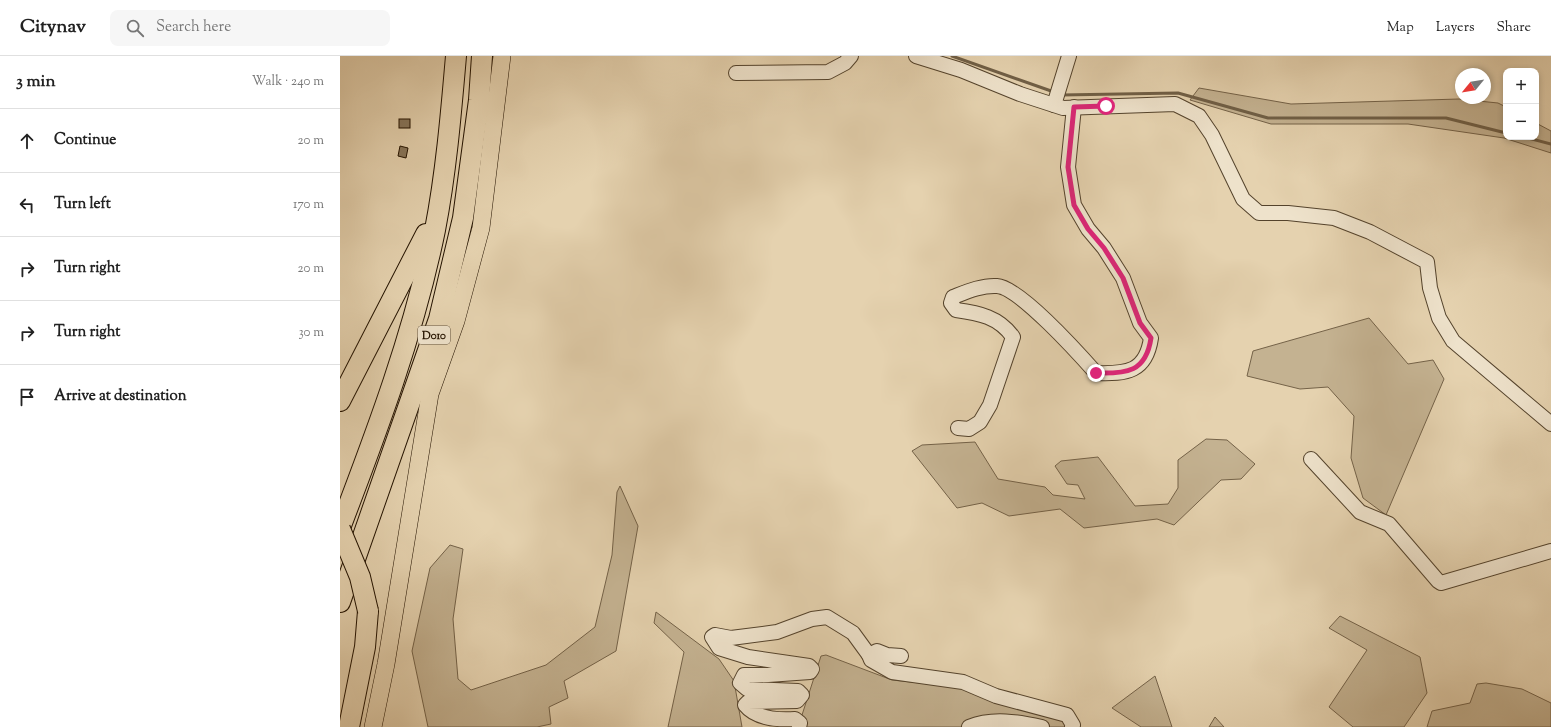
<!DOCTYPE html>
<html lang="en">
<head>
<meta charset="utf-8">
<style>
	body { margin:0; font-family:"Sorts Mill Goudy",serif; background:#f6f6f6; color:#222 }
	.controls { position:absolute; right:12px; top:12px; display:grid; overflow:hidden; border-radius:8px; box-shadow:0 2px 6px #0003 }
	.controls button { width:36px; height:36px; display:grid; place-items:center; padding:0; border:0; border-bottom:1px solid #e0e0e0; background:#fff; color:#222; font:20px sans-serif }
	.compass { position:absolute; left:1115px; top:12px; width:36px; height:36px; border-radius:50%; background:#fff; box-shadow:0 2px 6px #0003; rotate:240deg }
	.stop { position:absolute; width:12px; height:12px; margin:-9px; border:3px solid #db2777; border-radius:50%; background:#fff }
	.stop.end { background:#db2777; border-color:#fff; box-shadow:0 1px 4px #0008 }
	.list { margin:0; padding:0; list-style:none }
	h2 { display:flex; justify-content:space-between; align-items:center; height:52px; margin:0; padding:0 16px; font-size:17px }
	h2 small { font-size:13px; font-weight:400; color:#767676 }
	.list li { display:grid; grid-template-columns:26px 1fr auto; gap:12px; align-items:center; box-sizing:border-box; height:64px; padding:0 16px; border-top:1px solid #e0e0e0 }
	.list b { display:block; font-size:15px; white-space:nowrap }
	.list em { font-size:13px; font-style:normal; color:#767676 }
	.icon { flex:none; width:22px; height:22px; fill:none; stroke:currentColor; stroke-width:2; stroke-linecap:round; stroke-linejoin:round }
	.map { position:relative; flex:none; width:1211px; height:671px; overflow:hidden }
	header { display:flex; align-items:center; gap:24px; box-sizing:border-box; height:56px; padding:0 20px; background:#fff; border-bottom:1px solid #e0e0e0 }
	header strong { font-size:19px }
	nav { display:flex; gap:22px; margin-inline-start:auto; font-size:14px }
	.search { width:280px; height:36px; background:#f6f6f6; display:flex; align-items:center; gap:10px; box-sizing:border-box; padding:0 14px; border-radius:8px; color:#767676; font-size:15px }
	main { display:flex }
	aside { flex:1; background:#fff }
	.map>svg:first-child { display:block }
	.green { fill:#c4b291; stroke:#746248 }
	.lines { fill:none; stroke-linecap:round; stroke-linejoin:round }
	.stream { stroke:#705f46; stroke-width:3 }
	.building { fill:#88765b; stroke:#241300 }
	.minor-casing { stroke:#54432c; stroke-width:16 }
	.major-casing { stroke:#241300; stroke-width:18 }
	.highway-casing { stroke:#241300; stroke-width:22 }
	.minor { stroke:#eee2cb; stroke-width:14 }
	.major { stroke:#e5d2af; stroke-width:17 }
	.highway { stroke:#e5d2af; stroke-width:20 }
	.highway-bridge-casing { stroke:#241300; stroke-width:22; stroke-linecap:butt }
	.highway-bridge { stroke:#e5d2af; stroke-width:20 }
	.route { stroke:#db2777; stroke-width:5 }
	.labels { text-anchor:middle; stroke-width:3.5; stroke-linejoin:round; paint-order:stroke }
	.shield { fill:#eee2cb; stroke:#61513d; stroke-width:1 }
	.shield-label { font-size:11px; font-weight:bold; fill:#241300 }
</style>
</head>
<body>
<header>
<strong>Citynav</strong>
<div class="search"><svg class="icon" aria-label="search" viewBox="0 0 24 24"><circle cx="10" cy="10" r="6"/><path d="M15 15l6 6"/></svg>Search here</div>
<nav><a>Map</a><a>Layers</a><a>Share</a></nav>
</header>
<main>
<aside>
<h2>3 min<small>Walk · 240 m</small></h2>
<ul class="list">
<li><svg class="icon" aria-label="ahead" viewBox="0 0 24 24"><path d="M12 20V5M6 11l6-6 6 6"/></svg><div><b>Continue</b></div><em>20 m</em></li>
<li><svg class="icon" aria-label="left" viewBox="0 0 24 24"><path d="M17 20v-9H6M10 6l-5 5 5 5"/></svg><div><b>Turn left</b></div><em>170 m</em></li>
<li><svg class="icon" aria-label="right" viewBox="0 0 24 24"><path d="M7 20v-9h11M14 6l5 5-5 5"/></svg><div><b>Turn right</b></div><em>20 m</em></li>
<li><svg class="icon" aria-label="right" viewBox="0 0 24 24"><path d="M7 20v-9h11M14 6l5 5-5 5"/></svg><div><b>Turn right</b></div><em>30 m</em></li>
<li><svg class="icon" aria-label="arrive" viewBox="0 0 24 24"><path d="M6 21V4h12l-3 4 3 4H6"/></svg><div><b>Arrive at destination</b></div></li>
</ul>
</aside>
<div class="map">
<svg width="1211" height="671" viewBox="0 0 1211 671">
	<rect width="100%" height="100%" fill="#e5d2af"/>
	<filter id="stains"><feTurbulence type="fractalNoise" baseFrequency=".005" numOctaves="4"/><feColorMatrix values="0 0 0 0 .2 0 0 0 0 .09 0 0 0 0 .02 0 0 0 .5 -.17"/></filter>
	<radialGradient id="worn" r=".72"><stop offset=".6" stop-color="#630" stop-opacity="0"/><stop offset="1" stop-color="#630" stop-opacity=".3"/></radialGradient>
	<g class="green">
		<polygon points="859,32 951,48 1119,43 1158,47 1166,51 1166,81 1196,81 1196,67 1211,75 1211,97 1164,82 1068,68 931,68 850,44"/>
		<polygon points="1029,262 1068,308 1093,304 1104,323 1046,459 1023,442 1011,402 1014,360 988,331 960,333 907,320 913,295"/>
		<polygon points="866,383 887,384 915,408 901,423 881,424 834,469 817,463 744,472 720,453 669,460 642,447 617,452 572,395 582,389 635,386 658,423 705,431 713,439 745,443 738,429 727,428 715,410 721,405 758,401 795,450 828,448 838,432 838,404"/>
		<polygon points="280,430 298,470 276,595 224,625 228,642 209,651 211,668 197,671 88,671 72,595 90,512 110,489 123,493 113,563 118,623 131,634 206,609 255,571 272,499 277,436"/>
		<polygon points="316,556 379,603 394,625 402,671 328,671 344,596 314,567"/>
		<polygon points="1000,560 1080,601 1087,637 1064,671 1013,671 989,651 1027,594 989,572"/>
		<polygon points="486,599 552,624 617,631 716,661 731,671 463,671 462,659 481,600"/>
		<polygon points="815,620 832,671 801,671 772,652"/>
		<polygon points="1146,627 1182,633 1211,647 1211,671 1087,671 1092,655 1130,647 1137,628"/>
		<polygon points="875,661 884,671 869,671"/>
	</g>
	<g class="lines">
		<g class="stream">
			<polyline points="612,0 714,36"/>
			<polyline points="721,39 838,37 928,62 1106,62 1166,77"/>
			<polyline points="1184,81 1211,88"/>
		</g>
	</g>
	<g class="building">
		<rect x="59" y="63" width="11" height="9"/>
		<polygon points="60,90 68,92 66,102 58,100"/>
	</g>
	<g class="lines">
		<g class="minor-casing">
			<g id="minor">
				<polyline points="576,0 621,14 680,38 723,52 835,48 859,60 872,79 903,143 919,157 948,157 994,162 1030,176 1087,206 1090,232 1099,262 1113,285 1211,368"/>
				<polyline points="396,17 488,16 505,7 511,0"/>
				<polyline points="714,49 729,0"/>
				<path d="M618,372L629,373L640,366L650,349L673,281C659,261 639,257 616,254L611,247L613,241C626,236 642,229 657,230C679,231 740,299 756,317C787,318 806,316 811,282L800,267L783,222L764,192L748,173L734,149L728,111L734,51"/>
				<polyline points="971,403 1020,456 1049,468 1098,525 1101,527 1211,495"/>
				<polyline points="561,600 547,599 537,595 529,599 531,604 552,616 623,626 656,640 727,659 733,669 732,671"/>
				<path d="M459,671L460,667L455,663C439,664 416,663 405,649L408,646L457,645L462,639L458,635L407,633L400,627L404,619H428L470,616L472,613L469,610L408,601L379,592L372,581L375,579L391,582L437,576L472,563L487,561L513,577L529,599"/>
				<path d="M629,671C653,661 678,666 702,671"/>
			</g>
		</g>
		<g class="major-casing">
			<polyline id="major" points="33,671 46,608 90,338 116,265 141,172 162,0"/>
		</g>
		<g class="highway-casing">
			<g id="highway">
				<polyline points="0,345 86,178"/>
				<path d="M0,472C37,375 74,277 95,174C106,117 111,58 116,0"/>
				<polyline points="0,546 99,263 123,162 139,44 142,0"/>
				<polyline points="9,671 25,591 28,555"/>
			</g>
		</g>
		<use href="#minor" class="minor"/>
		<use href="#major" class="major"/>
		<use href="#highway" class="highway"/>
		<g class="highway-bridge-casing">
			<polyline id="highway-bridge" points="0,473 20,521 28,555"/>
		</g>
		<use href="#highway-bridge" class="highway-bridge"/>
	</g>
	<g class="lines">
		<path class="route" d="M756,317C787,318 806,316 811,282L800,267L783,222L764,192L748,173L734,149L728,111L734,51L766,50"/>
	</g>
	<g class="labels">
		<rect class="shield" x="78" y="270" width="32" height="18" rx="3"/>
		<g class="shield-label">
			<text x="94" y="283">D010</text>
		</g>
	</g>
	<rect width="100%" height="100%" filter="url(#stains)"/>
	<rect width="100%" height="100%" fill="url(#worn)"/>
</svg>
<div class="controls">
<button>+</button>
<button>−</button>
</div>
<svg class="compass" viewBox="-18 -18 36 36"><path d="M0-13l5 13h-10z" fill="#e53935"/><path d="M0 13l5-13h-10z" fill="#767676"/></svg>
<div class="stop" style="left:766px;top:50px"></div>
<div class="stop end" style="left:756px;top:317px"></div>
</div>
</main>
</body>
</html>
